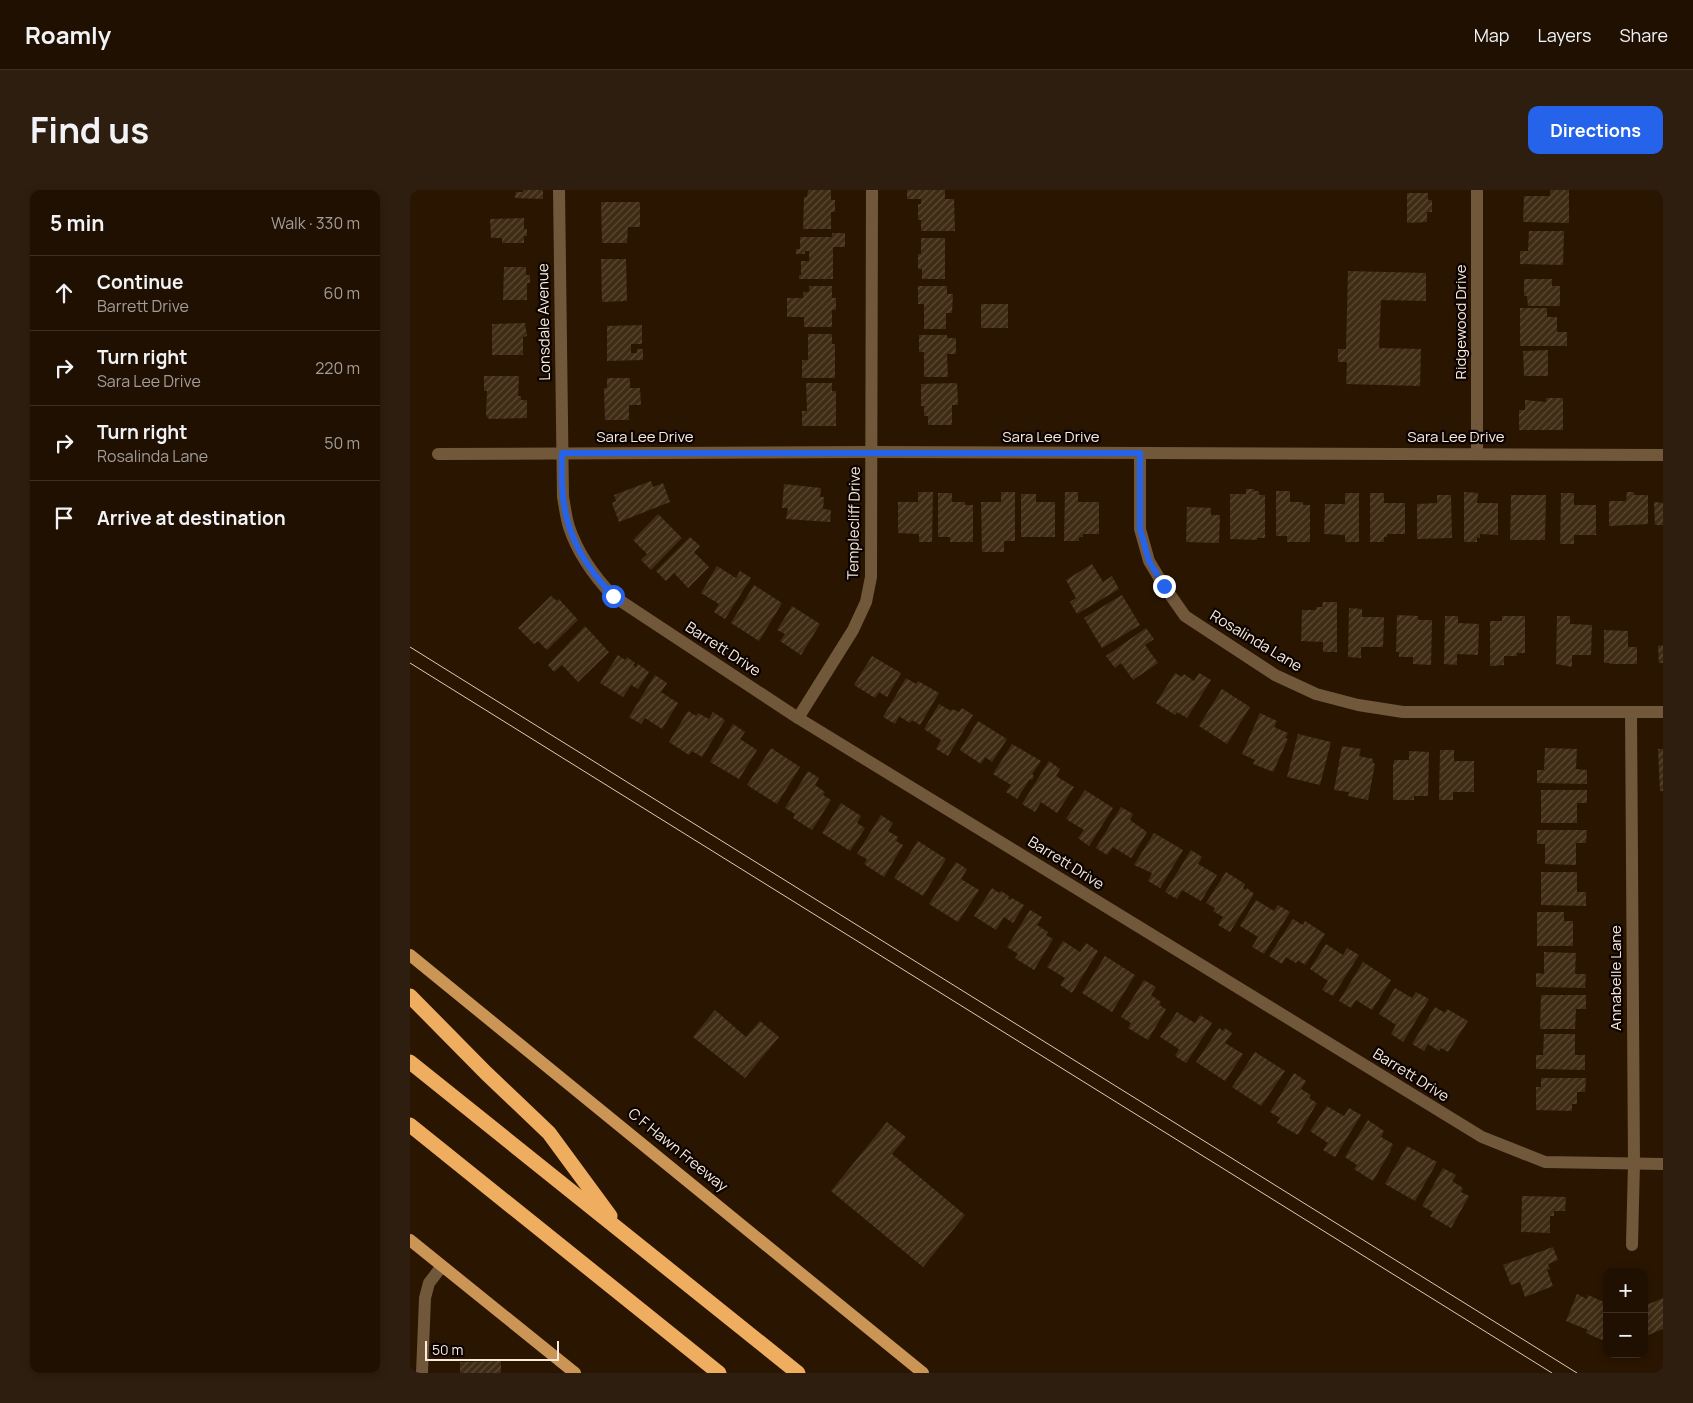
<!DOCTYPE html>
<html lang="en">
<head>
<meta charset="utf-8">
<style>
	body { margin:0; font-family:Manrope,sans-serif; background:#2d1e10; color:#f1f3f6 }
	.controls { position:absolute; right:15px; bottom:15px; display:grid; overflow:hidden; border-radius:10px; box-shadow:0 2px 8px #0003 }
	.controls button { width:45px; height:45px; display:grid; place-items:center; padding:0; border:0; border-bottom:1px solid #3d3023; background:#201001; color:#f1f3f6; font:25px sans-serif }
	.scale { position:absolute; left:15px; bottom:12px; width:134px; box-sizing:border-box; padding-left:5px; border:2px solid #f9eadd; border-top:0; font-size:14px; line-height:18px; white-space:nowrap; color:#f9eadd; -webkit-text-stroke:4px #0c0401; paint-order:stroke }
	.stop { position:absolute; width:15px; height:15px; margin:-11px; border:4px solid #2563eb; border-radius:50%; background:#fff }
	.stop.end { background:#2563eb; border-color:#fff; box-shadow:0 1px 5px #0008 }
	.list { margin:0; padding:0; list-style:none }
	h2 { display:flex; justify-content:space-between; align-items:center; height:65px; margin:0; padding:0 20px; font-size:21px }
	h2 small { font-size:16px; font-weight:400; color:#a29d99 }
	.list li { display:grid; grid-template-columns:32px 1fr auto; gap:15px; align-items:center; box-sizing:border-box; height:75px; padding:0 20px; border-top:1px solid #3d3023 }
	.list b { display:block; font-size:19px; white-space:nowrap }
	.list p { margin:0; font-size:16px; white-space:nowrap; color:#a29d99 }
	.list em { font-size:16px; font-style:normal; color:#a29d99 }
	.icon { flex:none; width:28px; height:28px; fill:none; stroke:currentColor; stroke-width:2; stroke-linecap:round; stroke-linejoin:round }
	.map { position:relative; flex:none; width:1253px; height:1183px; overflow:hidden; border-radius:10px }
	header { display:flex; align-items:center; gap:30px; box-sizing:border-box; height:70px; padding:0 25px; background:#201001; border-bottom:1px solid #3d3023 }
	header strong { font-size:24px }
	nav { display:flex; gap:28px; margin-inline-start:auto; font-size:18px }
	.intro { display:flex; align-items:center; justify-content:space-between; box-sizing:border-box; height:120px; padding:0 30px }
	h1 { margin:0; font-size:35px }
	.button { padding:12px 22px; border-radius:10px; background:#2563eb; color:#fff; font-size:18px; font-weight:700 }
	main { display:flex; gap:30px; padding:0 30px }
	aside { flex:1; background:#201001; border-radius:10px; box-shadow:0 2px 8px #0003 }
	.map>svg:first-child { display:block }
	.building { fill:url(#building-hatch) }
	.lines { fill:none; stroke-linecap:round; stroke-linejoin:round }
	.minor { stroke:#72583b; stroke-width:12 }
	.major { stroke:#cb9555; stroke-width:12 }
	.highway { stroke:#efad5f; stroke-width:15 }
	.tram { stroke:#dacabc; stroke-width:1 }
	.route { stroke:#2563eb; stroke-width:6 }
	.labels { text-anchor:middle; stroke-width:4.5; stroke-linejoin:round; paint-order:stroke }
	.street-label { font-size:15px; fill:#f9eadd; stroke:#0c0401 }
</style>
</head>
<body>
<header>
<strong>Roamly</strong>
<nav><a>Map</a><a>Layers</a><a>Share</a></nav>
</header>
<div class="intro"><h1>Find us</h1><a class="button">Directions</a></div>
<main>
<aside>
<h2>5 min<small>Walk · 330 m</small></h2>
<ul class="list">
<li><svg class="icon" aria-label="ahead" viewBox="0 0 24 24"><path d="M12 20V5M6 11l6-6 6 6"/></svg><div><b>Continue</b><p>Barrett Drive</p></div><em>60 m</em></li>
<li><svg class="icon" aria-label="right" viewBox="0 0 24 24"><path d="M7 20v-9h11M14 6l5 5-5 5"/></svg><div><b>Turn right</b><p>Sara Lee Drive</p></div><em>220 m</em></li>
<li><svg class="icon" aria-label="right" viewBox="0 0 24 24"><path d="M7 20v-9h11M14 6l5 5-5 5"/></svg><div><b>Turn right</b><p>Rosalinda Lane</p></div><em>50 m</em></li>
<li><svg class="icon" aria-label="arrive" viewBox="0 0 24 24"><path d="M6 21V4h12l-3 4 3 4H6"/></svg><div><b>Arrive at destination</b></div></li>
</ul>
</aside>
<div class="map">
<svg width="1253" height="1183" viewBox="0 0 1253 1183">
	<defs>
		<pattern id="building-hatch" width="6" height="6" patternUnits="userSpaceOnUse" patternTransform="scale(1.25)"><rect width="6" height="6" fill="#402c14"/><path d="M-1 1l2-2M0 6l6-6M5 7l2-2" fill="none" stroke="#5c4b36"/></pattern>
	</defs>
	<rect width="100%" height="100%" fill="#2a1501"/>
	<g class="building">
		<polygon points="113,0 133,0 133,9 105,8 106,2 113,2"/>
		<polygon points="398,0 421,0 421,10 425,10 425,22 421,22 421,39 393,39 394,7 397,7"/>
		<polygon points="497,0 535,0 535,9 544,9 545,41 511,41 511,30 508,30 508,14 511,14 511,9 497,9"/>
		<polygon points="1140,0 1159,0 1159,33 1113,32 1114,6 1140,6"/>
		<polygon points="997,3 1018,3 1018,10 1022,10 1022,22 1017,22 1017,32 997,33"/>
		<polygon points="191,12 230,12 230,37 218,37 217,53 192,53"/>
		<polygon points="114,28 114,39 117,39 117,46 114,46 114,53 92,53 92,48 81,48 80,29"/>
		<polygon points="1119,41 1154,41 1153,75 1110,74 1110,61 1118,61"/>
		<polygon points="422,43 435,43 435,57 423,57 423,89 389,89 389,85 391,85 391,71 399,71 399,61 395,61 395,64 386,64 386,59 390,59 390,47 422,47"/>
		<polygon points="511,48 535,48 535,89 512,89 512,79 508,79 508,64 511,64"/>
		<polygon points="191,69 216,69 217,111 192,112"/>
		<polygon points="94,77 116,77 116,85 120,85 120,93 117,93 117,110 93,110"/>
		<polygon points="938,81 1016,83 1016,111 971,110 969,158 1011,159 1010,196 936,194 937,172 928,172 928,159 936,159"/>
		<polygon points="1114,89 1142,89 1142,96 1150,96 1150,116 1118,116 1117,106 1114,106"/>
		<polygon points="399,96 422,96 422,108 426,108 426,120 422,120 422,137 394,137 394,127 377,127 377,108 393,108 393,102 399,102"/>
		<polygon points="508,96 537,96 537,104 543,104 542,123 536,123 536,139 514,139 514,114 508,114"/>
		<rect x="571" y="114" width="27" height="24"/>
		<polygon points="1110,118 1137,118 1137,127 1147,127 1147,142 1157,142 1157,156 1110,156"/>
		<polygon points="115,133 117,146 113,147 113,165 82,165 82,134"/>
		<polygon points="232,135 232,154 221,154 221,163 227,163 227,159 233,159 233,170 197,171 197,136"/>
		<polygon points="398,144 422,144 422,154 425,154 425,188 392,188 392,170 398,170"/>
		<polygon points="509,145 537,145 537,148 546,148 546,164 537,164 538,187 514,187 514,162 509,162"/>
		<polygon points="1138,160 1138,186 1114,186 1113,161"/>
		<polygon points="74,186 109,186 108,206 111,206 111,210 117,210 117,228 79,229 76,225 77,201 74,201"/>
		<polygon points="197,188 220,188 220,198 230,198 231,215 219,215 219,230 195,230 194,198 197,198"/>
		<polygon points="396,193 422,193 422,201 426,201 426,236 392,236 392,221 397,221"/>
		<polygon points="547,193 548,215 542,215 542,235 518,235 518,226 514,226 514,216 511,216 511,194"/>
		<polygon points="1136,208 1153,208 1153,240 1109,240 1109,220 1115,220 1115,210 1136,212"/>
		<polygon points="241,291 243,297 253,293 260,312 209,332 202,313 206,311 204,305"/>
		<polygon points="374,294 411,298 410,307 414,307 413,319 421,320 420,332 376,329 378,318 372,318"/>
		<polygon points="836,299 844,299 844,301 849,301 849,305 855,305 855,348 847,348 847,350 820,349 820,304 836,304"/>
		<polygon points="866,301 880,301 880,312 893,312 893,315 900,315 900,352 877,352 877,346 866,346"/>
		<polygon points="508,302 523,302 522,352 509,352 509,344 488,343 488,312 508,312"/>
		<polygon points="591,302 605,302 605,351 594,351 594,362 572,362 571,312 591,312"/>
		<polygon points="655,302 668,302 668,312 689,312 689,344 673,344 673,347 669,347 669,351 654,351"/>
		<polygon points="1054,302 1068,303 1067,313 1088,313 1088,345 1070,344 1070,348 1067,347 1067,352 1054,352"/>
		<polygon points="1217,302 1224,302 1224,305 1238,305 1238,334 1199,336 1199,311 1216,311"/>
		<polygon points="528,303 542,303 542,312 555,312 555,315 563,315 563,352 540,352 540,347 528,347"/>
		<polygon points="935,303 949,303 949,352 935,352 935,345 914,344 915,314 935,314"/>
		<polygon points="960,303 974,303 974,313 995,313 995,344 977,344 977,347 974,347 974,352 960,352"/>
		<polygon points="1151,303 1164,303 1164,315 1186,315 1186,345 1164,345 1164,354 1150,354"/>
		<polygon points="611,304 626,304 626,312 645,312 645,347 611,347"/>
		<polygon points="1027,305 1041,305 1042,348 1007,349 1007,314 1027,313"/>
		<polygon points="1101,305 1136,305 1135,350 1100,350"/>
		<polygon points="1244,312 1253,313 1253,335 1245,335"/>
		<polygon points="777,317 801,318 801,325 810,325 809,353 776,352"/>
		<polygon points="248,324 272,348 241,380 231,370 237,364 223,350"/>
		<polygon points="280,347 290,356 284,362 299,377 278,398 264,383 256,391 246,381"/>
		<polygon points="682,374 693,392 702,386 709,399 667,424 660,412 666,408 656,390"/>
		<polygon points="307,376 326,388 330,381 341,388 315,429 304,422 309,414 291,403"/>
		<polygon points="344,395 372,413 349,451 321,433"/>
		<polygon points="712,405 730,435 692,458 674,428"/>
		<polygon points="141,406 147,411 149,409 168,430 137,460 128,451 124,454 108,438"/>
		<polygon points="913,412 927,412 927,462 913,462 913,452 891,451 892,420 906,420 906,417 912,417"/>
		<polygon points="382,416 410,434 391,465 370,451 375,444 367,440"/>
		<polygon points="939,418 952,419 952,427 974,427 973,457 951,457 951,468 938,467"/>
		<polygon points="987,425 1008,426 1008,430 1022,430 1021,475 1003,474 1003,467 989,467 989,462 986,462"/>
		<polygon points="1035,426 1048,426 1048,433 1069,434 1068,465 1047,464 1047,475 1034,474"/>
		<polygon points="1092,426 1115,426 1115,463 1107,463 1107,466 1094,466 1094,475 1080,476 1080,431 1092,431"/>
		<polygon points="1147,426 1160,426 1160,434 1182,435 1181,465 1162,465 1162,477 1146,474"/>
		<polygon points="175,436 199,462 168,492 152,475 144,482 138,475"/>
		<polygon points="736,438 744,449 735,455 748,473 723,490 711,473 705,478 696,466"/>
		<polygon points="1194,440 1218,441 1218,457 1227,457 1227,474 1200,474 1200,473 1194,473"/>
		<polygon points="1253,455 1253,473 1249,473 1248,456"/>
		<polygon points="208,465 215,470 217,467 225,473 223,475 226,477 228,474 239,482 228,499 221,495 213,507 190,493"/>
		<polygon points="462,466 491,483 477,507 469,502 465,508 444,495"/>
		<polygon points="765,483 772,487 774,484 784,491 789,483 801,490 777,528 767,522 765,525 746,513"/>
		<polygon points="245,485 257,493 251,502 268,513 252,539 235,528 231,534 219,527"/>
		<polygon points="496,488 506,494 508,491 529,503 510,535 502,530 500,533 489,526 485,534 473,527"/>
		<polygon points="812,499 840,517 817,554 789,536"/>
		<polygon points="529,514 541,521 542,519 549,522 552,518 563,525 538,566 526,559 531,550 514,539"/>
		<polygon points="278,521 286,526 288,523 299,529 303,522 315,530 292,567 282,561 279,565 259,552"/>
		<polygon points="850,523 867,531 864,537 878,543 875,548 878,549 863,582 843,574 845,570 832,564"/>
		<polygon points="568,531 597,549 582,572 575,567 571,574 550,560"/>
		<polygon points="323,534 335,542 330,549 347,560 329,589 300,572"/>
		<polygon points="888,544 921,552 910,595 877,587"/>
		<polygon points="602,554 631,571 622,584 624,586 622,590 620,589 607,609 596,602 601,595 583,584"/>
		<polygon points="932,556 951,559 949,566 963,569 963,573 965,574 958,610 938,606 939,602 924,600"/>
		<polygon points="361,558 390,577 367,614 337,595"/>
		<polygon points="1135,558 1167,559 1166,579 1177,580 1177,594 1127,593 1127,580 1134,580"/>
		<polygon points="1248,559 1253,559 1253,601 1250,601"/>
		<polygon points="1030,560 1044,560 1044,571 1064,571 1064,602 1043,602 1043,610 1029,610"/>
		<polygon points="999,561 1019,562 1018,606 1004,606 1004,610 983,610 983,574 984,574 984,570 999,570"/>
		<polygon points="639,571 650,579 646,586 664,597 647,623 631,612 625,622 612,614"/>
		<polygon points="398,581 409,588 405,595 415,602 413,605 421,610 402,640 383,628 385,624 375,618"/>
		<polygon points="675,600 703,618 679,656 668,648 674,640 656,629"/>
		<polygon points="1131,600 1177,600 1177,613 1167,613 1167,633 1131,633"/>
		<polygon points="431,613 451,626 447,633 455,638 440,661 412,643"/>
		<polygon points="711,617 723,624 720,630 737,642 721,668 703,657 697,665 686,658"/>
		<polygon points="471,625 483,633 478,641 488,647 486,651 493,655 474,687 454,674 457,669 447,664"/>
		<polygon points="1127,640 1177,640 1176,653 1166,653 1166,675 1135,674 1135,654 1127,654"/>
		<polygon points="744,643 773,660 750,698 738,691 742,683 724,675"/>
		<polygon points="508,651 536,669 513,706 484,688"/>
		<polygon points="781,660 792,667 788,674 807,685 791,711 772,700 767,709 755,702"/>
		<polygon points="546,672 557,679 551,689 569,700 548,732 519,714"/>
		<polygon points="816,682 835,694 833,698 836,700 837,698 844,704 820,742 808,735 813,727 803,721 805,718 796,713"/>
		<polygon points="1131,682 1167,682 1167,702 1176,702 1176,716 1131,715"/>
		<polygon points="582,698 589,703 591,701 599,706 598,708 600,710 602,708 614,715 603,733 594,727 586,740 564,726"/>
		<polygon points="846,710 864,721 868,715 880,722 854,764 842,757 848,747 830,736"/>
		<polygon points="620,720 632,727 627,735 638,742 636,745 643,749 624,780 605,768 608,764 597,757"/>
		<polygon points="1127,722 1154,722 1154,731 1163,731 1163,756 1127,756"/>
		<polygon points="883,729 893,735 895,731 915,744 895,775 888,770 886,773 876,767 872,774 859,766"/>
		<polygon points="653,751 670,762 676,753 688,761 662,803 650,795 655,788 637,777"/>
		<polygon points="916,754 933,765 937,758 949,765 923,806 912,800 918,791 900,779"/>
		<polygon points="1134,762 1166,763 1165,784 1176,784 1175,798 1126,797 1126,783 1134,784"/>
		<polygon points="695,766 725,785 702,822 672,803"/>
		<polygon points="953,772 981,790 962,820 946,810 941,818 929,811"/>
		<polygon points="734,790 746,797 741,805 751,812 749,815 756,819 738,850 718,838 721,833 711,827"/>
		<polygon points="985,798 1002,808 1006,802 1019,809 993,852 981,844 986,835 969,824"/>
		<polygon points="1131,805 1176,805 1176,819 1166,819 1165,839 1130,839"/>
		<polygon points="1025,817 1035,823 1037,819 1058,831 1038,862 1031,858 1029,861 1018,854 1014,861 1002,854"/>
		<polygon points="305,820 336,847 350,831 369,847 335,888 283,847"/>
		<polygon points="767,822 785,833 790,825 802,833 776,873 765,866 769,859 750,847"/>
		<polygon points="809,838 813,841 815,838 822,843 815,853 833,864 815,891 786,872"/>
		<polygon points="1134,844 1165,844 1165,865 1175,865 1175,880 1126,879 1126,865 1133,865"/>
		<polygon points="845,862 875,881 851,916 822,897"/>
		<polygon points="884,883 896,891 891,899 901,905 899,908 907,913 888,945 867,933 870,928 860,922"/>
		<polygon points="1131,888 1176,888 1175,902 1167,902 1167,914 1162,914 1162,921 1126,920 1126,897 1131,897"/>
		<polygon points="917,916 934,926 939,918 951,925 925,967 913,960 918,953 900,941"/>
		<polygon points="958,930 974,941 971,947 983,954 980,960 981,960 963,991 944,979 947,975 935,967"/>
		<polygon points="477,932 496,947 482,964 555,1025 513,1077 421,1001"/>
		<polygon points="997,956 1027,972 1005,1011 975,994"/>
		<polygon points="1033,978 1046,985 1042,991 1053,998 1051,1002 1059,1006 1041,1038 1020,1026 1023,1022 1012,1016"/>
		<polygon points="1112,1006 1156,1007 1155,1021 1144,1021 1144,1026 1140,1026 1140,1043 1111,1042"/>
		<polygon points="1143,1057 1148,1070 1138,1074 1140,1079 1137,1080 1143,1096 1115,1107 1110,1092 1101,1095 1093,1075"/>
		<polygon points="1167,1104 1177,1109 1178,1105 1196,1113 1194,1118 1197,1119 1197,1152 1176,1143 1178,1140 1156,1131"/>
		<polygon points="1253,1108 1253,1139 1236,1146 1234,1142 1234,1116"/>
		<polygon points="91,1171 91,1183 50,1183 50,1172"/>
	</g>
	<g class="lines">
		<g class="minor">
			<path d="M149,0L153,307C155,317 156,328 159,337C168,364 184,386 203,406L388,528L1072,947L1135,972L1253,974"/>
			<polyline points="730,263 730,339 739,371 754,396 775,426 865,485 906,504 948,515 993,522 1253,522"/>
			<polyline points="28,264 462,262 1253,265"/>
			<polyline points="1067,264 1067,0"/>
			<polyline points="1221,522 1224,973 1222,1055"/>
			<polyline points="388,528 443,440 456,412 461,387 462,0"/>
			<polyline points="12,1183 15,1108 19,1093 32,1076"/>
		</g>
		<g class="major">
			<polyline points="0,765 513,1183"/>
			<polyline points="0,1050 165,1183"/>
		</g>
		<g class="highway">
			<polyline points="0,806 76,883 139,943 200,1026"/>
			<polyline points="0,872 388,1183"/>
			<polyline points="0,935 309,1183"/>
		</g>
		<g class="tram">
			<polyline points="0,457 1167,1183"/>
			<polyline points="0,473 1142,1183"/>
		</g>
	</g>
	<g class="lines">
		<path class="route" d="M203,406C176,377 157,347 153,307C151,292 152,278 152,263H730V339L739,371L754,396"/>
	</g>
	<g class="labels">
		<g class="street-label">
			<text transform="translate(134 132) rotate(-91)" y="5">Lonsdale Avenue</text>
			<text transform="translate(1051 132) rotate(-90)" y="5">Ridgewood Drive</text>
			<text x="235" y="252">Sara Lee Drive</text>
			<text x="641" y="252">Sara Lee Drive</text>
			<text x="1046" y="252">Sara Lee Drive</text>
			<text transform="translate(444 333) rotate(-89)" y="5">Templecliff Drive</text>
			<text transform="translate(846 451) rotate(31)" y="5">Rosalinda Lane</text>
			<text transform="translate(313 459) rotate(33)" y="5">Barrett Drive</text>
			<text transform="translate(656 673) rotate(32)" y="5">Barrett Drive</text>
			<text transform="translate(1206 788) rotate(-90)" y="5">Annabelle Lane</text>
			<text transform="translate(1001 885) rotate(32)" y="5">Barrett Drive</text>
			<text transform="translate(268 960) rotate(39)" y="5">C F Hawn Freeway</text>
		</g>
	</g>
</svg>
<div class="controls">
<button>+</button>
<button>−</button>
</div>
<div class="scale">50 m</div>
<div class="stop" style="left:203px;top:406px"></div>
<div class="stop end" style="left:754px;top:396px"></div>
</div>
</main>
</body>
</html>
